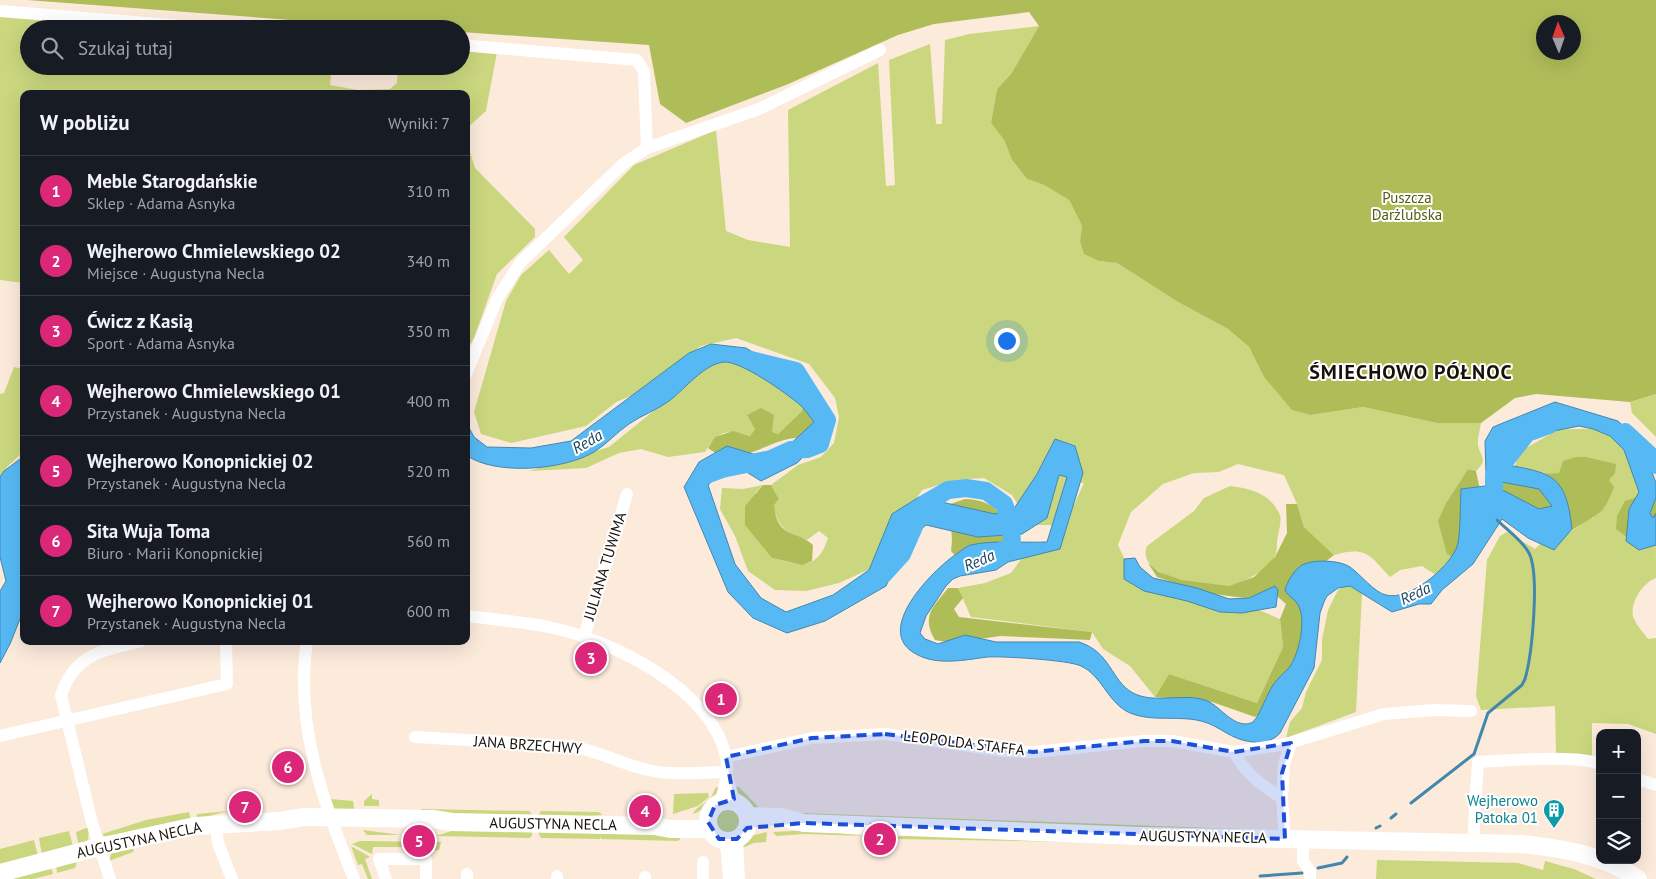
<!DOCTYPE html>
<html lang="pl">
<head>
<meta charset="utf-8">
<style>
	body { margin:0; font-family:"PT Sans",sans-serif; background:#20242c; color:#f1f3f6 }
	.controls { position:absolute; right:15px; bottom:15px; display:grid; overflow:hidden; border-radius:10px; box-shadow:0 5px 20px #0002 }
	.controls button { width:45px; height:45px; display:grid; place-items:center; padding:0; border:0; border-bottom:1px solid #363941; background:#171b24; color:#f1f3f6; font:25px sans-serif }
	.compass { position:absolute; left:1536px; top:15px; width:45px; height:45px; border-radius:50%; background:#171b24; box-shadow:0 5px 20px #0002; rotate:358deg }
	.you { position:absolute; left:1006px; top:340px; width:18px; height:18px; margin:-12px; border:4px solid #fff; border-radius:50%; background:#1a73e8; box-shadow:0 0 0 8px #1a73e833 }
	.badge { display:grid; place-items:center; width:32px; height:32px; border-radius:50%; background:#db2777; color:#fff; font-size:16px; font-weight:700 }
	.pin { position:absolute; translate:-50% -50%; border:2px solid #fff; box-shadow:0 1px 5px #0006 }
	.list { margin:0; padding:0; list-style:none }
	h2 { display:flex; justify-content:space-between; align-items:center; height:65px; margin:0; padding:0 20px; font-size:21px }
	h2 small { font-size:16px; font-weight:400; color:#9ea1a6 }
	.list li { display:grid; grid-template-columns:32px 1fr auto; gap:15px; align-items:center; box-sizing:border-box; height:70px; padding:0 20px; border-top:1px solid #363941 }
	.list b { display:block; font-size:19px; white-space:nowrap }
	.list p { margin:0; font-size:16px; white-space:nowrap; color:#9ea1a6 }
	.list em { font-size:16px; font-style:normal; color:#9ea1a6 }
	.icon { flex:none; width:28px; height:28px; fill:none; stroke:currentColor; stroke-width:2; stroke-linecap:round; stroke-linejoin:round }
	.map { position:relative; flex:none; width:1656px; height:879px; overflow:hidden }
	.search { position:absolute; background:#171b24; box-shadow:0 5px 20px #0002; left:20px; top:20px; width:450px; height:55px; display:flex; align-items:center; gap:12px; box-sizing:border-box; padding:0 18px; border-radius:28px; color:#9ea1a6; font-size:19px }
	.panel { position:absolute; background:#171b24; box-shadow:0 5px 20px #0002; left:20px; top:90px; width:450px; height:555px; border-radius:10px }
	.map>svg:first-child { display:block }
	.green { fill:#cad77e }
	.forest { fill:#afbd59; fill-rule:evenodd }
	.water { fill:#56b9f4; stroke:#4387ae }
	.lines { fill:none; stroke-linecap:round; stroke-linejoin:round }
	.stream { stroke:#4387ae; stroke-width:3 }
	.river { stroke:#56b9f4; stroke-width:18 }
	.street { stroke:#fff; stroke-width:12 }
	.secondary { stroke:#fff; stroke-width:18 }
	.marked { fill:#1d4ed8; fill-opacity:0.2; stroke:#1d4ed8; stroke-width:4; stroke-dasharray:10 6; stroke-linejoin:round }
	.labels { text-anchor:middle; stroke-width:4; stroke-linejoin:round; paint-order:stroke }
	.park-label { font-size:15px; fill:#535b12; stroke:#fff }
	.street-label { font-size:15px; fill:#18110a; stroke:#fff }
	.culture-label { font-size:15px; fill:#0d838f; stroke:#fff; text-anchor:end }
	.water-label { font-size:16px; font-style:italic; fill:#1c455e; stroke:#fff }
	.district-label { font-size:20px; font-weight:bold; letter-spacing:1px; fill:#18110a; stroke:#fff }
</style>
</head>
<body>
<div class="map">
<svg width="1656" height="879" viewBox="0 0 1656 879">
	<rect width="100%" height="100%" fill="#fceadb"/>
	<g class="green">
		<polygon points="0,12 216,29 29,29 29,66 332,66 330,85 358,90 390,89 397,83 398,66 461,66 461,49 497,52 486,111 466,129 466,94 24,94 24,283 0,280"/>
		<path d="M1039,26L1011,74L997,89L991,123L1004,140L1012,160L1027,179L1044,185L1069,200L1082,226L1080,241L1099,261L1117,263L1178,302L1228,329L1249,347L1264,377L1311,415L1363,407L1437,423H1481C1480,430 1477,439 1478,445C1480,457 1489,459 1476,471L1468,469L1446,503L1452,557L1436,575L1422,566L1400,570L1390,577C1369,555 1367,546 1334,555L1304,527L1297,504L1284,475L1238,464L1219,472L1194,473L1163,484L1131,512L1118,545L1131,573L1215,607L1259,610L1280,619L1283,647L1257,703L1169,674L1155,697L1130,666L1103,649L1092,632L971,617L958,588L985,583L1011,573L1025,554L1055,546L1084,483L1074,482L1052,525H1031L1012,495L984,478L955,480L922,490L872,568L839,583L806,591L775,590L748,571L735,536L720,509L722,488L743,489L763,485L755,493L772,558C799,565 817,572 828,538L819,531L807,540C787,535 777,525 773,505L779,499L771,485L798,465L821,457L834,443L839,417L835,398L809,364L736,338L701,346L640,392L616,402L586,426L511,443L481,434L474,412L506,301L521,275L549,250L569,274L583,260L564,237L634,165L716,130L726,231L748,240L790,247L788,110L878,63L886,186L895,185L889,60L930,44L936,124H942L945,40L969,34Z"/>
		<polygon points="466,139 475,168 535,229 535,237 497,274 474,338 466,351"/>
		<path d="M732,356L804,401L802,411L778,434L755,429L750,436C726,429 718,431 705,452L668,457L641,449L619,453L586,468L529,471L609,447L709,366Z"/>
		<polygon points="14,367 24,369 24,451 7,467 0,480 0,394 4,393"/>
		<polygon points="1656,394 1656,437 1632,413 1630,402"/>
		<path d="M1559,429C1574,430 1592,427 1605,430C1620,434 1645,450 1651,464C1656,485 1656,551 1656,578C1642,583 1628,605 1634,619C1637,626 1644,633 1648,639L1656,638V734L1628,724L1592,723V758L1556,753L1555,706L1481,710L1476,696L1487,560L1500,536L1507,532L1535,549C1549,534 1552,542 1567,534C1577,528 1584,521 1594,517L1559,473L1536,475L1512,472L1521,451Z"/>
		<path d="M1230,486C1250,488 1271,494 1280,515C1282,521 1278,534 1277,541C1277,545 1277,552 1275,556C1270,568 1241,585 1228,586C1207,586 1135,578 1147,546L1194,511L1204,498Z"/>
		<polygon points="1350,582 1362,594 1356,712 1286,738 1290,722 1302,708 1306,692 1322,660 1322,640 1328,610 1338,590"/>
		<path d="M719,787C715,800 706,809 693,814C697,804 711,804 715,788Z"/>
		<polygon points="735,787 739,787 760,809 749,809 738,796"/>
		<polygon points="708,793 709,797 698,806 673,814 674,794"/>
		<polygon points="372,794 372,799 379,800 379,806 364,806 364,801"/>
		<polygon points="330,799 353,801 355,813 334,809"/>
		<circle cx="727" cy="820" r="13"/>
		<polygon points="421,809 529,811 532,814 503,817 421,811"/>
		<polygon points="229,811 196,819 197,814"/>
		<polygon points="541,811 599,812 602,815 570,818 538,816"/>
		<polygon points="189,812 191,820 107,838 102,834 146,820"/>
		<polygon points="774,812 1239,829 1240,830 1215,831 836,818"/>
		<polygon points="89,827 88,840 79,847 76,832"/>
		<polygon points="457,829 532,831 532,836 529,838 436,836"/>
		<polygon points="363,830 401,835 367,835"/>
		<polygon points="813,830 865,836 804,834 776,836 773,832"/>
		<polygon points="69,831 73,846 42,855 39,838"/>
		<polygon points="538,832 682,834 682,837 678,841 601,839 601,836 600,839 541,838"/>
		<polygon points="767,832 766,842 754,843 742,848 750,836"/>
		<polygon points="912,834 1139,843 898,839 896,837"/>
		<polygon points="34,840 38,856 0,867 0,849"/>
		<polygon points="360,841 441,842 439,850 431,851 431,856 426,856 425,847 373,847 372,854 352,844"/>
		<polygon points="128,846 134,849 133,852 109,861 112,851"/>
		<polygon points="351,846 370,857 365,859 372,879 368,879 362,864 358,865"/>
		<polygon points="1377,860 1518,863 1543,870 1545,861 1574,869 1596,879 1376,879"/>
		<polygon points="77,861 75,868 57,873 56,866"/>
		<polygon points="51,867 53,874 33,879 9,879"/>
	</g>
	<g class="forest">
		<path d="M27,0H1656V394L1630,402L1536,394L1515,398L1481,423H1437L1363,407L1311,415L1292,410L1264,377L1249,347L1228,329L1178,302L1117,263L1099,261L1084,254L1080,241L1082,226L1069,200L1044,185L1027,179L1012,160L1004,140L991,123L997,89L1011,74L1039,26L1029,12L934,24L898,35L786,85L686,123L660,104L649,45L461,32V29H411ZM1544,22H1574V52H1544Z"/>
		<path d="M804,401L815,416V430L804,438C771,434 740,473 708,448L715,437L733,431L750,436L755,429L747,415L761,408L774,415L772,432L778,434L802,411Z"/>
		<path d="M1576,457H1586L1616,464L1615,473L1609,480L1614,487C1611,494 1608,503 1603,509C1598,516 1575,527 1566,534L1505,503L1501,476L1559,473L1563,461Z"/>
		<polygon points="1468,469 1476,471 1483,504 1452,557 1447,554 1438,521 1446,503"/>
		<path d="M763,485H771L779,499L774,505C777,539 797,530 813,545L812,561L802,565L772,558L745,525V506Z"/>
		<polygon points="1656,491 1656,529 1625,536 1616,529 1617,516 1625,501"/>
		<path d="M965,499C1000,500 1011,521 1002,554L962,563L951,551L952,541L950,504Z"/>
		<path d="M1286,504H1297L1304,527L1334,555L1325,562C1313,608 1296,690 1255,717L1212,702L1155,697L1169,674L1257,703L1283,647L1280,619L1286,604L1276,595L1245,598L1205,593L1157,577L1148,563L1159,572L1182,580L1229,586L1254,577L1275,557L1287,533Z"/>
		<path d="M948,588H958L963,598L954,609L959,617L1092,632L1090,640L1000,636L953,643L935,640C921,616 933,607 948,588Z"/>
	</g>
	<g class="water">
		<path d="M711,344L746,348L787,373L826,404L829,431L797,463L761,481L732,463L708,485L735,564L761,598L786,612L833,595L869,570L892,514L919,497L995,514L1013,510L1037,474L1055,439L1075,446L1083,473L1060,549L1008,562L996,570L960,576L953,579L946,586L926,616L920,633L925,639L938,644L965,635L996,642H1079C1111,652 1111,681 1133,693C1154,704 1182,693 1205,700C1219,704 1233,729 1251,723C1260,719 1267,689 1278,679C1282,674 1288,670 1291,665C1299,652 1306,621 1299,607C1296,599 1288,597 1285,590C1287,582 1294,570 1302,565C1313,559 1340,560 1350,567C1360,574 1375,593 1386,595C1409,601 1447,569 1456,549C1461,540 1460,501 1461,489L1493,485L1539,509L1552,506L1539,489L1496,481L1486,473L1485,441L1493,427L1555,402L1618,421L1641,443L1656,483V498L1650,513L1653,518L1656,513V545L1639,550L1626,541L1629,509L1639,492L1624,450L1610,436L1593,429L1579,426L1554,431L1524,434L1501,453L1502,464C1553,473 1566,475 1572,529L1554,550L1528,538L1502,519L1473,564L1442,590L1431,604H1419L1392,612L1350,586L1338,588L1327,596L1324,602L1320,613L1314,668L1280,733C1273,741 1263,743 1253,742C1230,740 1221,726 1201,721C1177,715 1148,723 1126,711C1107,700 1101,675 1081,666C1069,660 1001,656 987,657C965,660 937,666 916,654C872,631 933,570 955,555C960,552 966,546 971,545C991,540 1025,543 1047,542L1067,477L1059,475L1047,518L1022,534L978,537L926,525L906,543L886,586L825,621L787,633L753,618L728,592L684,487L699,462L727,446L773,460L814,422C809,416 805,409 799,404C786,393 741,361 724,362C704,364 685,389 669,401C657,410 642,415 629,424C617,432 607,444 594,452C564,470 495,476 466,455V422L474,437L487,447L531,448L571,441L689,353Z"/>
		<polygon points="20,459 24,459 24,609 10,644 0,663 0,591 6,581 0,557 0,477 4,471"/>
		<polygon points="1135,558 1140,567 1153,578 1197,588 1229,599 1249,598 1275,586 1278,590 1276,607 1242,613 1220,612 1187,601 1144,591 1124,579 1124,559"/>
	</g>
	<g class="lines">
		<g class="stream">
			<path d="M1411,803L1474,754L1488,713L1522,685L1525,679C1532,655 1540,575 1529,553C1523,541 1507,530 1497,520"/>
			<polyline points="1391,818 1396,814"/>
			<polyline points="1376,828 1380,826"/>
			<polyline points="1318,868 1342,863 1347,857"/>
			<polyline points="1260,876 1302,873"/>
		</g>
		<g class="river">
			<polyline points="1625,432 1653,458 1656,465"/>
			<polyline points="703,476 722,469 771,459 791,450 807,449 820,444 827,420 796,371 751,360"/>
			<polyline points="1494,510 1494,475 1527,433 1549,425"/>
			<polyline points="883,575 902,554 924,504 948,490 966,488 986,491 1004,504 1011,524 1012,546 993,555"/>
		</g>
		<g class="street">
			<polyline points="0,11 219,29"/>
			<polyline points="461,45 637,60 644,72 647,148"/>
			<polyline points="466,374 497,299 520,263 623,164 647,148 759,109 880,50"/>
			<path d="M466,616C494,619 522,622 549,627C611,640 711,688 726,757C729,771 724,788 721,802"/>
			<polyline points="584,637 627,494"/>
			<path d="M307,641C294,724 324,804 354,879"/>
			<polyline points="0,736 227,684 226,641"/>
			<path d="M415,737L569,746C597,750 621,764 648,770C673,776 700,772 726,772"/>
			<path d="M1234,752C1246,774 1261,785 1282,798L1285,839"/>
			<polyline points="726,757 812,738 885,734 1004,751 1033,752 1144,741 1172,741 1234,752 1286,744 1384,714 1434,710 1471,711"/>
			<polyline points="727,777 734,801"/>
			<polyline points="1637,779 1656,785"/>
			<polyline points="1282,798 1284,764 1291,743"/>
			<polyline points="216,824 218,843 232,879"/>
			<polyline points="737,839 739,879"/>
			<polyline points="1303,839 1303,861 1310,871 1310,879"/>
			<polyline points="726,841 729,879"/>
			<path d="M1473,842L1478,762C1507,761 1575,754 1600,764"/>
			<path d="M110,879L92,823L61,695C75,653 103,651 141,641"/>
			<polyline points="386,879 379,859 426,859 426,879"/>
			<polyline points="467,879 467,874"/>
			<polyline points="557,879 557,876"/>
			<polyline points="645,879 645,877"/>
			<polyline points="703,879 703,862"/>
		</g>
		<g class="secondary">
			<circle cx="728" cy="821" r="20"/>
			<path d="M748,816L781,817L804,823L1140,836L1521,844C1561,848 1605,855 1638,879"/>
			<polyline points="0,873 99,847 195,826 280,821 304,817 433,819 452,822 654,826 670,829 709,829"/>
		</g>
	</g>
	<path class="marked" d="M885,734L1033,752L1144,741H1172L1234,752L1291,743L1282,773L1285,839L804,823L747,828L737,839H719L708,822L715,805L734,799L726,757L812,738Z"/>
	<defs>
		<g id="building-pin" transform="scale(1.125)"><path d="M0 17L-7.5 6A9.5 9.5 0 1 1 7.5 6Z" fill="#0f9aa8" stroke="#fff"/><path d="M-4-6H4V6H1V3H-1V6H-4ZM-2.5-4.3h1.7v1.8h-1.7ZM.8-4.3h1.7v1.8H.8ZM-2.5-1h1.7V.8h-1.7ZM.8-1h1.7V.8H.8Z" fill="#fff"/></g>
	</defs>
	<g fill-rule="evenodd">
		<use href="#building-pin" x="1554" y="810"/>
	</g>
	<g class="labels">
		<g class="park-label">
			<text x="1407" y="203">Puszcza<tspan x="1407" dy="17">Darżlubska</tspan></text>
		</g>
		<g class="street-label">
			<text transform="translate(605 566) rotate(-73)" y="5">JULIANA TUWIMA</text>
			<text transform="translate(964 743) rotate(7)" y="5">LEOPOLDA STAFFA</text>
			<text transform="translate(528 745) rotate(4)" y="5">JANA BRZECHWY</text>
			<text transform="translate(553 824) rotate(1)" y="5">AUGUSTYNA NECLA</text>
			<text transform="translate(1203 837) rotate(1)" y="5">AUGUSTYNA NECLA</text>
			<text transform="translate(139 840) rotate(-12)" y="5">AUGUSTYNA NECLA</text>
		</g>
		<g class="culture-label">
			<text x="1538" y="806">Wejherowo<tspan x="1538" dy="17">Patoka 01</tspan></text>
		</g>
		<g class="water-label">
			<text transform="translate(587 441) rotate(-30)" y="6">Reda</text>
			<text transform="translate(979 560) rotate(-23)" y="6">Reda</text>
			<text transform="translate(1415 593) rotate(-25)" y="6">Reda</text>
		</g>
		<g class="district-label">
			<text x="1411" y="379">ŚMIECHOWO PÓŁNOC</text>
		</g>
	</g>
</svg>
<div class="controls">
<button>+</button>
<button>−</button>
<button><svg class="icon" aria-label="layers" viewBox="0 0 24 24"><path d="M12 4l9 5-9 5-9-5zM3 14l9 5 9-5"/></svg></button>
</div>
<svg class="compass" viewBox="-18 -18 36 36"><path d="M0-13l5 13h-10z" fill="#e53935"/><path d="M0 13l5-13h-10z" fill="#9ea1a6"/></svg>
<div class="you"></div>
<div class="pin badge" style="left:721px;top:699px">1</div>
<div class="pin badge" style="left:880px;top:839px">2</div>
<div class="pin badge" style="left:591px;top:658px">3</div>
<div class="pin badge" style="left:645px;top:811px">4</div>
<div class="pin badge" style="left:419px;top:841px">5</div>
<div class="pin badge" style="left:288px;top:767px">6</div>
<div class="pin badge" style="left:245px;top:807px">7</div>
<div class="search"><svg class="icon" aria-label="search" viewBox="0 0 24 24"><circle cx="10" cy="10" r="6"/><path d="M15 15l6 6"/></svg>Szukaj tutaj</div>
<section class="panel">
<h2>W pobliżu<small>Wyniki: 7</small></h2>
<ul class="list">
<li><span class="badge">1</span><div><b>Meble Starogdańskie</b><p>Sklep · Adama Asnyka</p></div><em>310 m</em></li>
<li><span class="badge">2</span><div><b>Wejherowo Chmielewskiego 02</b><p>Miejsce · Augustyna Necla</p></div><em>340 m</em></li>
<li><span class="badge">3</span><div><b>Ćwicz z Kasią</b><p>Sport · Adama Asnyka</p></div><em>350 m</em></li>
<li><span class="badge">4</span><div><b>Wejherowo Chmielewskiego 01</b><p>Przystanek · Augustyna Necla</p></div><em>400 m</em></li>
<li><span class="badge">5</span><div><b>Wejherowo Konopnickiej 02</b><p>Przystanek · Augustyna Necla</p></div><em>520 m</em></li>
<li><span class="badge">6</span><div><b>Sita Wuja Toma</b><p>Biuro · Marii Konopnickiej</p></div><em>560 m</em></li>
<li><span class="badge">7</span><div><b>Wejherowo Konopnickiej 01</b><p>Przystanek · Augustyna Necla</p></div><em>600 m</em></li>
</ul>
</section>
</div>
</body>
</html>
